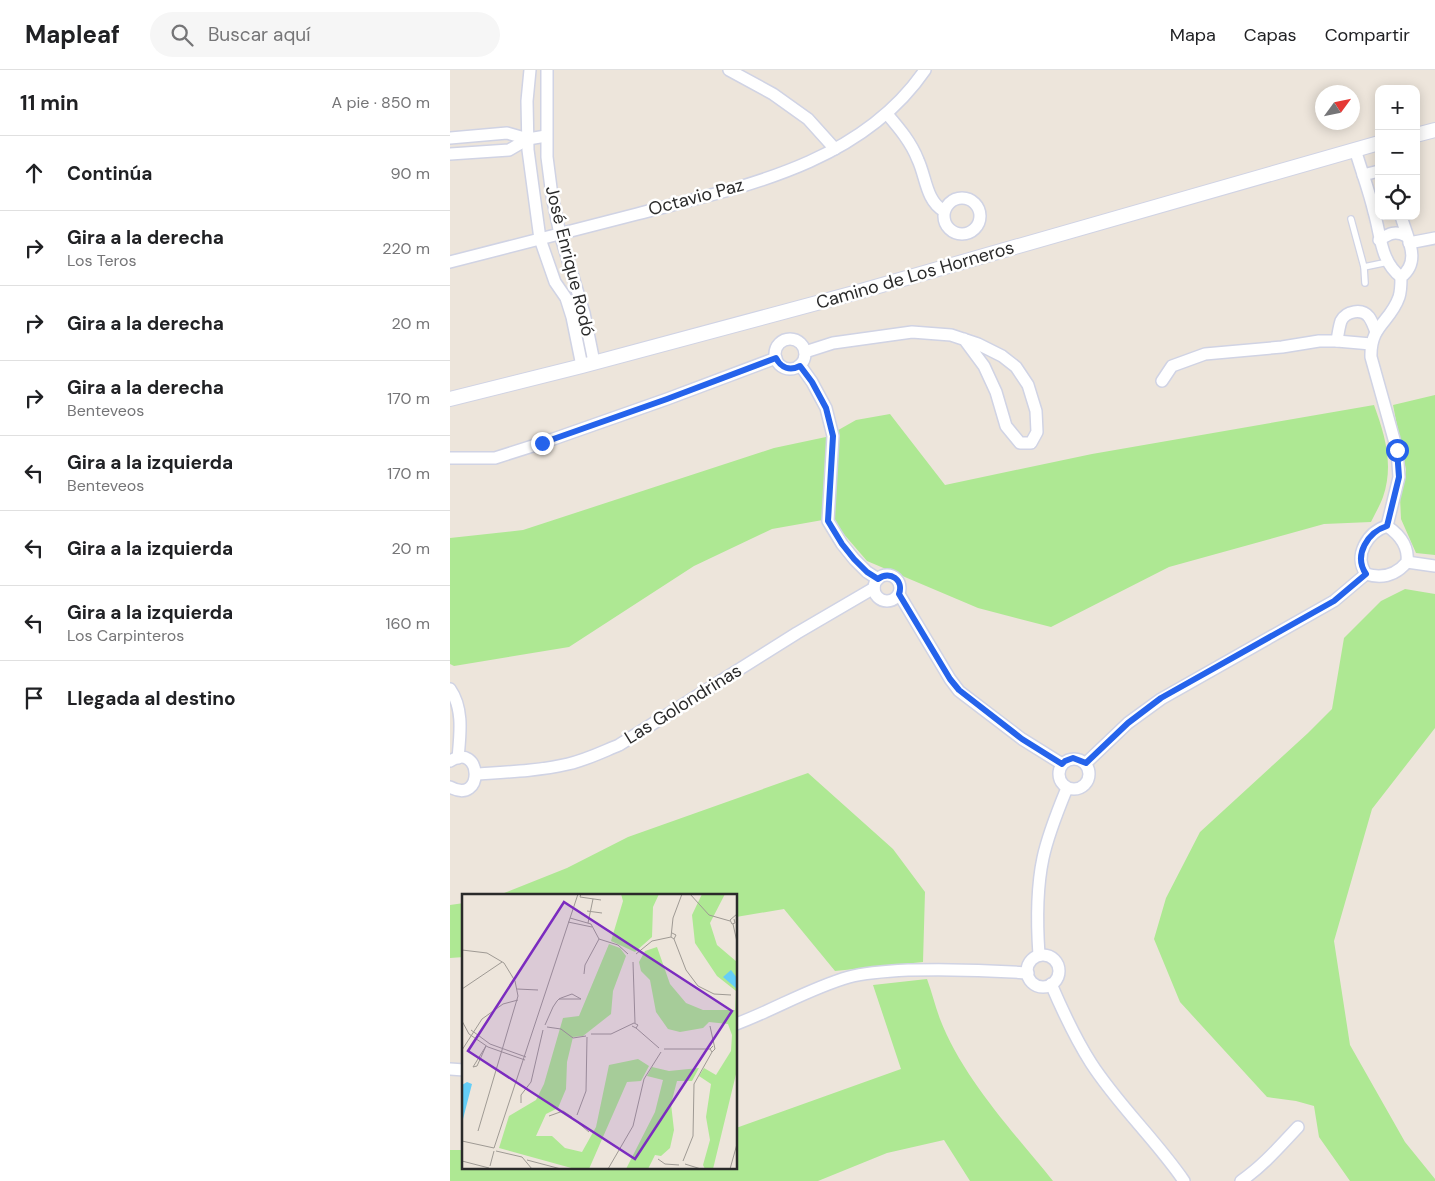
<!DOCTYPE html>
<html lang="es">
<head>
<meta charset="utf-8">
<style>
	body { margin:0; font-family:"DM Sans",sans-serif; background:#f6f6f6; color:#202124 }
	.controls { position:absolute; right:15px; top:15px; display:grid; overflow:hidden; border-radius:10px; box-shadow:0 2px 12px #0003 }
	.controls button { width:45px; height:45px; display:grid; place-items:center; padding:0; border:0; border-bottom:1px solid #e0e0e0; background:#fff; color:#202124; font:25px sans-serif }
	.compass { position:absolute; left:865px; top:15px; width:45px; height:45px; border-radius:50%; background:#fff; box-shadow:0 2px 12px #0003; rotate:57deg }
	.stop { position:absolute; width:15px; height:15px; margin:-11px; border:4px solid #2563eb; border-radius:50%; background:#fff }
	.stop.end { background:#2563eb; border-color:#fff; box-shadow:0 1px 5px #0008 }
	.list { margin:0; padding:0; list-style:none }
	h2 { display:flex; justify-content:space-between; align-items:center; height:65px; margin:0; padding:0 20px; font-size:21px }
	h2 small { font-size:16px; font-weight:400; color:#757577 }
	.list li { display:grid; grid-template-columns:32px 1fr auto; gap:15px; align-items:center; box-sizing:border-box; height:75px; padding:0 20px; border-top:1px solid #e0e0e0 }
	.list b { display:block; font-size:19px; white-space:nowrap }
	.list p { margin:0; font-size:16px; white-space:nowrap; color:#757577 }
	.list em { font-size:16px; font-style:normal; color:#757577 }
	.icon { flex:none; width:28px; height:28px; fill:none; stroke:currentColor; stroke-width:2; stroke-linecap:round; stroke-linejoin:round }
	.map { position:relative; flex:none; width:985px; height:1111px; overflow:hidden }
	header { display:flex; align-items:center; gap:30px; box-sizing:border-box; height:70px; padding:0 25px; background:#fff; border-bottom:1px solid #e0e0e0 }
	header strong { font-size:24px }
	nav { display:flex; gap:28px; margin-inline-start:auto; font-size:18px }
	.search { width:350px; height:45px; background:#f6f6f6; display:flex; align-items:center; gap:12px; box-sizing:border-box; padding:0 18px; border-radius:28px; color:#757577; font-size:19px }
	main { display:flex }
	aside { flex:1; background:#fff }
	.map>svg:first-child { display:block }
	.green { fill:#aee893 }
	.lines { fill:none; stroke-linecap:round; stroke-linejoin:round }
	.service-casing { stroke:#d0d3e4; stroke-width:8 }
	.minor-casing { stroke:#d0d3e4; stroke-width:14 }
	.tertiary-casing { stroke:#d0d3e4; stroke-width:16 }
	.service { stroke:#fff; stroke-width:5.5 }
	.minor { stroke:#fff; stroke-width:11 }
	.tertiary { stroke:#fff; stroke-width:14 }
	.route { stroke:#2563eb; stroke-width:6 }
	.labels { text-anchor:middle; stroke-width:5; stroke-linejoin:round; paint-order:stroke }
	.street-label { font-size:18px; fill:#2a2a2a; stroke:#fff }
	.inset-road { fill:none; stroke:#9f9a94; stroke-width:1 }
	.view { fill:#7b2cbf; fill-opacity:0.15; stroke:#7b2cbf; stroke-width:2.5 }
	.inset-edge { fill:none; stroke:#2a2a2a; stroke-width:2.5 }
</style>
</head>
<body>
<header>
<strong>Mapleaf</strong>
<div class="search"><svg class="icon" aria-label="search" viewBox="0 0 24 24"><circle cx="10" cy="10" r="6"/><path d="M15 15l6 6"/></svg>Buscar aquí</div>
<nav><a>Mapa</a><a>Capas</a><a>Compartir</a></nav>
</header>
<main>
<aside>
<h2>11 min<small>A pie · 850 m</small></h2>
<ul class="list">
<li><svg class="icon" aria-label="ahead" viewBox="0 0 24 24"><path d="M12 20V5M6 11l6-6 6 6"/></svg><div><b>Continúa</b></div><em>90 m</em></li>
<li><svg class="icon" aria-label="right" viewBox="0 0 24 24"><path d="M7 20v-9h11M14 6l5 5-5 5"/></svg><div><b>Gira a la derecha</b><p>Los Teros</p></div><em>220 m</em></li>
<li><svg class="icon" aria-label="right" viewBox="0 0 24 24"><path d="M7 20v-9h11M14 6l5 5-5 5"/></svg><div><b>Gira a la derecha</b></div><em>20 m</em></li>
<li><svg class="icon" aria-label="right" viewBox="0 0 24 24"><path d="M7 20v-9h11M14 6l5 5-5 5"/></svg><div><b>Gira a la derecha</b><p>Benteveos</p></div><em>170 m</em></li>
<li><svg class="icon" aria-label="left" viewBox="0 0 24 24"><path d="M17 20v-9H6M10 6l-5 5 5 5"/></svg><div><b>Gira a la izquierda</b><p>Benteveos</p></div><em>170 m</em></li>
<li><svg class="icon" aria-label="left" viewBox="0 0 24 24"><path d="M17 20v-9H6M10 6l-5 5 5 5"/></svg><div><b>Gira a la izquierda</b></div><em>20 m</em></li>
<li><svg class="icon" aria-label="left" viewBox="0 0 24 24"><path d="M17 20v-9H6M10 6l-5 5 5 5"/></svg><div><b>Gira a la izquierda</b><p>Los Carpinteros</p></div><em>160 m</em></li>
<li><svg class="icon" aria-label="arrive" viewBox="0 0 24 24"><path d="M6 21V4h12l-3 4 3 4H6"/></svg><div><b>Llegada al destino</b></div></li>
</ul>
</aside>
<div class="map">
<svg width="985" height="1111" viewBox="0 0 985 1111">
	<rect width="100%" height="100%" fill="#ede5db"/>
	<g class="green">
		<polygon points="985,325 985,485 966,483 951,449 950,427 956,400 943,335"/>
		<path d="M924,335C935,365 944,395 933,427C930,435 925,444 921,452L874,454L719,497L601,557L528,538L417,491L392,462L384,448L322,459L244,496L119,577L4,596L0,594V468L73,460L324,378L376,367L406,350L440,344L495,415L642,384Z"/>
		<polygon points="955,519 985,524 985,658 922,739 884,871 900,975 955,1072 985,1109 985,1111 900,1111 869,1067 864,1036 846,1031 817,1027 730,932 704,869 716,828 750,762 858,663 882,639 894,568 931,531"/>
		<polygon points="358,703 443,779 475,822 473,892 385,901 334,839 286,847 286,825 49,825 117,798 178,767"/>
		<polygon points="14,833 14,887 0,888 0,835"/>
		<path d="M477,909C482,922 485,936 490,949C512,1007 564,1063 603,1111H520L494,1070L437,1083L368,1111H0V1080H14V1097H286V1058L451,999L423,915Z"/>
	</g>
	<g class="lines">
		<g class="service-casing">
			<g id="service">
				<polyline points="901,149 914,197 915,213"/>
				<polyline points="914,197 938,192"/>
			</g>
		</g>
		<g class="minor-casing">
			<g id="minor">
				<polyline points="80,0 77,31 78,80 90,169 105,212 116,228 122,247 132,296"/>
				<polyline points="97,0 97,87 102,126 110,164 134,243 144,292"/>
				<polyline points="279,0 323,24 358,49 385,79"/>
				<path d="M437,44C449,58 461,72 468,90C476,107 476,131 494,141"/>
				<polyline points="0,68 57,63 78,69"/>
				<path d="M905,79C911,100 919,120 924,142C931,165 930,191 951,207"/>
				<polyline points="0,84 59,80 78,69 96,66"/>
				<polyline points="913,105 929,101"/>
				<circle cx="512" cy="146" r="18"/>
				<path d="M929,170C939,164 945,160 956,166"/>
				<polyline points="959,173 985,168"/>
				<path d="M0,192C62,176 125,160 187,144C291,117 410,95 475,0"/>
				<circle cx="340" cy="284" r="15"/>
				<path d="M887,271C888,264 889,257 891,251C896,241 912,238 919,247C922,251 924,257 926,262"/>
				<polyline points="355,282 383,273 462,262 501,265 528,274 552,286 566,297 578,315 586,341 587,362 581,373 570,373 556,356 546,322 534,296 514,269"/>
				<polyline points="350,295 362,312 376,338 383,366 378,451 392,474 404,489 417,502 428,509"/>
				<polyline points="712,311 722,296 755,284 832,277 869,271 887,271 921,274"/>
				<polyline points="0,388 45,388 92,373 217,329 326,288"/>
				<path d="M937,456L949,407L947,380L921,287C920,255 940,253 949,227C951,221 951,214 951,207C972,191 957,168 951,146"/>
				<path d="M937,456C950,465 959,476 957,492C946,505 932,509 916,504C903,485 918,462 937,456Z"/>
				<polyline points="957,492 985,496"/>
				<circle cx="437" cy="518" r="13"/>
				<polyline points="449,524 500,609 509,621 572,669 612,694"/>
				<path d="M0,619C14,639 10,665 8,688"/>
				<circle cx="624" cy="704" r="15"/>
				<path d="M0,691C32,671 35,736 0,717"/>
				<polyline points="636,693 678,653 711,629 884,531 916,504"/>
				<path d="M26,704C57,702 88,701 118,694C136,690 152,682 169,675L347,563L424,518"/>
				<path d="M589,885C587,856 587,816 593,788C598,764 608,740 617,718"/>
				<circle cx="593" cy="901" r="16"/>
				<path d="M601,914C613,942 625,968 641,993C668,1035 706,1070 734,1111"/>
				<path d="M286,954C324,940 360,918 399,907C418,902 439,901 459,900C499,899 538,900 578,903"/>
				<polyline points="0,999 14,1000"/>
				<path d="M791,1111C813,1096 830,1076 848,1057"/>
			</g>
		</g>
		<g class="tertiary-casing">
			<g id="tertiary">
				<polyline points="966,65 985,60"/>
				<polyline points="0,329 132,296 404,223 929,73"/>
			</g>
		</g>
		<use href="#service" class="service"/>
		<use href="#minor" class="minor"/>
		<use href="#tertiary" class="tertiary"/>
	</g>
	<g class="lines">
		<path class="route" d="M92,373L217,329L326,288C331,298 340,301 350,296L362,312L376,338L383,366L378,451L392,474L404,489L417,502L428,509C440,500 454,510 449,524L500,609L509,620L572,669L612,694L615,691L623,688L636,693L678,653L711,628L884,531L916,504C903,485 918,462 937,456L949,407L947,380"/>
	</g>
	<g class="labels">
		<g class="street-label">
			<text transform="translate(246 127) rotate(-15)" y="6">Octavio Paz</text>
			<text transform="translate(120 191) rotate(76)" y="6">José Enrique Rodó</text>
			<text transform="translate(465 205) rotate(-16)" y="6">Camino de Los Horneros</text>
			<text transform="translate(233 634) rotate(-32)" y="6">Las Golondrinas</text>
		</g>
	</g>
	<g transform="translate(12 824)">
		<rect width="275" height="275" fill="#ede5db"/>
		<path d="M159,0H197L191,13L190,43L173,58L149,47L161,7ZM240,0H263L248,29L255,51L275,68V176L251,275H243L241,271L248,246L244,223L249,190L237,182L242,174L254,181L269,157L270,141L266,130L247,128L241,134L218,138L206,135L194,118L188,86L179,77L177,68L183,57L195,53L208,90L224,109L241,116H273L274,97L255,82L233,49L230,21ZM147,50L158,54L164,62L151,97L149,120L121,142L111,143L105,168L104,195L96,214L84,220L74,242H90L103,254L120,258L134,233L147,171L176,165L187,172L179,187L165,188L127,275H113L37,254L47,222L74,206L82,190L101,124L117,122ZM190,173L207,177L237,174L230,187H215L209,210L212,236L208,254L199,262L193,261L186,275H164L193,218L201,186L185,182Z" fill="#aee893"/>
		<path d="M269,76L275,84V95L261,83ZM5,188L10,190L0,229V191Z" fill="#65cef7"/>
		<path class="inset-road" d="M119,0L118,3L139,6M228,0L247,21L268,27M125,17L140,19M108,24L129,30L137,45L156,51L166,60M272,25L273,29L270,30L268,26L275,20M106,28L130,33M126,29L131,5M271,30L275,48M210,39L214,41L212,45L209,43L211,24L220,0M212,45L224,76L236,92L252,100L269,101M0,56L25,59L42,69L53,87L56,102L16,237M174,60L190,47L209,43M171,68L173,129M122,80L123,71L137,45M0,95L40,68M55,95L76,96M0,127L7,140L26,153L63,166M83,131L91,113L95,107L97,105L99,104L110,100L119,105H97M248,132L253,155L250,158L248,155L251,152M85,133L99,135L111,144L124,142M174,134L197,154M9,136L28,150L64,163M129,140H149L172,129L176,131L174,134L170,132M202,155H248M0,156L20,125L41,110L56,106M15,172L11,173L24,152M15,172L24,152M59,209V201L69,188L81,136M115,221L124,197L125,143M87,222L101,217L110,223M114,227L127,238M0,247L32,254M32,254L116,0M34,257L60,263L70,275M196,265L203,270L217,271M65,266L99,275M0,267L27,274M221,267L231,242L232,190L250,158M223,270L239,275M28,272L32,257M146,275L171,232L182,185L199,158M268,275L275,250"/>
		<path class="view" d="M102,8L270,117L173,265L6,157Z"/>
		<rect width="275" height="275" class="inset-edge"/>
	</g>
</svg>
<div class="controls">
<button>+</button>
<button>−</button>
<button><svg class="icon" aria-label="locate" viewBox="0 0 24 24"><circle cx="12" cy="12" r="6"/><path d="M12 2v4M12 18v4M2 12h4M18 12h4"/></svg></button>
</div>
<svg class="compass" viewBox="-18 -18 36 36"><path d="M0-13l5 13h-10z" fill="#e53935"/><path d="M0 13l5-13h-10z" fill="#757577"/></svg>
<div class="stop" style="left:947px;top:380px"></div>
<div class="stop end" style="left:92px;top:373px"></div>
</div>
</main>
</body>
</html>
